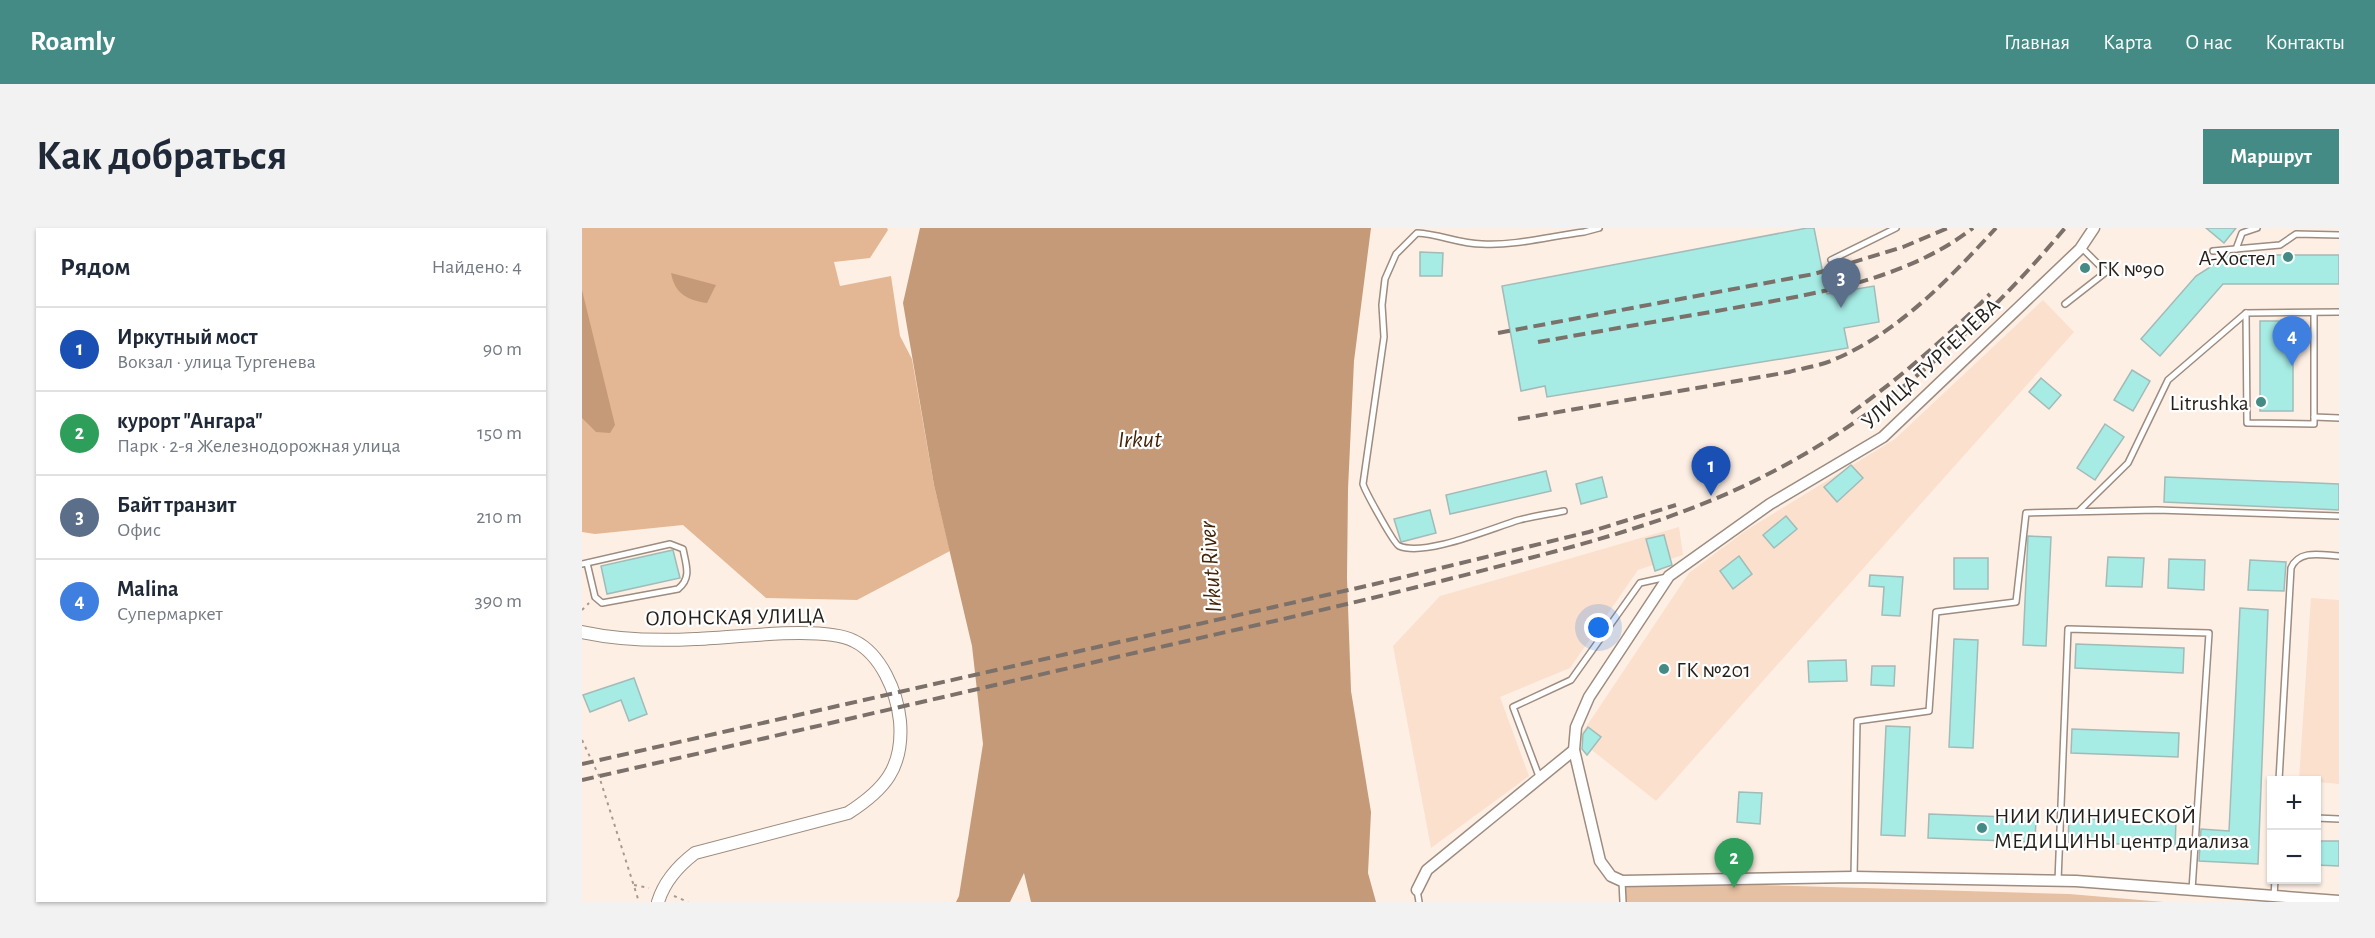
<!DOCTYPE html>
<html lang="ru">
<head>
<meta charset="utf-8">
<style>
	body { margin:0; font-family:"Alegreya Sans",sans-serif; background:#f2f2f3; color:#1f2937 }
	.controls { position:absolute; right:18px; bottom:18px; display:grid; overflow:hidden; border-radius:0px; box-shadow:0 2px 4px #0004 }
	.controls button { width:54px; height:54px; display:grid; place-items:center; padding:0; border:0; border-bottom:2px solid #e0e1e3; background:#fff; color:#1f2937; font:30px sans-serif }
	.you { position:absolute; left:1017px; top:400px; width:21px; height:21px; margin:-15px; border:4px solid #fff; border-radius:50%; background:#1a73e8; box-shadow:0 0 0 9px #1a73e833 }
	.badge { display:grid; place-items:center; width:39px; height:39px; border-radius:50%; background:#448b85; color:#fff; font-size:20px; font-weight:700 }
	.pin { position:absolute; translate:-50% -50px; filter:drop-shadow(0 2px 3px #0008) }
	.pin::after { content:''; position:absolute; top:32px; width:21px; height:18px; background:inherit; clip-path:polygon(0 0,100% 0,50% 100%) }
	.list { margin:0; padding:0; list-style:none }
	h2 { display:flex; justify-content:space-between; align-items:center; height:78px; margin:0; padding:0 24px; font-size:26px }
	h2 small { font-size:20px; font-weight:400; color:#747a83 }
	.list li { display:grid; grid-template-columns:39px 1fr auto; gap:18px; align-items:center; box-sizing:border-box; height:84px; padding:0 24px; border-top:2px solid #e0e1e3 }
	.list b { display:block; font-size:22px; white-space:nowrap }
	.list p { margin:0; font-size:20px; white-space:nowrap; color:#747a83 }
	.list em { font-size:20px; font-style:normal; color:#747a83 }
	.map { position:relative; flex:none; width:1757px; height:674px; overflow:hidden; border-radius:0px }
	header { display:flex; align-items:center; gap:36px; box-sizing:border-box; height:84px; padding:0 30px; background:#448b85; color:#fff }
	header strong { font-size:28px }
	nav { display:flex; gap:33px; margin-inline-start:auto; font-size:21px }
	.intro { display:flex; align-items:center; justify-content:space-between; box-sizing:border-box; height:144px; padding:0 36px }
	h1 { margin:0; font-size:42px }
	.button { padding:15px 27px; border-radius:0px; background:#448b85; color:#fff; font-size:21px; font-weight:700 }
	main { display:flex; gap:36px; padding:0 36px }
	aside { flex:1; background:#fff; border-radius:0px; box-shadow:0 2px 4px #0004 }
	.map>svg:first-child { display:block }
	.built { fill:#fae0cd }
	.green { fill:#e6c0a2 }
	.forest { fill:#e4b794 }
	.water { fill:#c59a78 }
	.building { fill:#a6ebe4; stroke:#a2bbb8; stroke-width:1.5 }
	.lines { fill:none; stroke-linecap:round; stroke-linejoin:round }
	.service-casing { stroke:#9d8c7f; stroke-width:8 }
	.minor-casing { stroke:#9d8c7f; stroke-width:13 }
	.tertiary-casing { stroke:#9d8c7f; stroke-width:14 }
	.path { stroke:#a59a91; stroke-width:2; stroke-dasharray:3 4.5; stroke-linecap:butt }
	.service { stroke:#fff; stroke-width:5 }
	.minor { stroke:#fff; stroke-width:10 }
	.tertiary { stroke:#fff; stroke-width:12 }
	.rail { stroke:#7b716a; stroke-width:4; stroke-dasharray:12 6; stroke-linecap:butt }
	.poi-dot { fill:#448b85; stroke:#fff; stroke-width:2 }
	.labels { text-anchor:middle; stroke-width:4.5; stroke-linejoin:round; paint-order:stroke }
	.poi-label { font-size:22px; fill:#251f1a; stroke:#fff; text-anchor:start }
	.street-label { font-size:22px; fill:#251f1a; stroke:#fff }
	.water-label { font-size:24px; font-style:italic; fill:#422408; stroke:#fff }
</style>
</head>
<body>
<header>
<strong>Roamly</strong>
<nav><a>Главная</a><a>Карта</a><a>О нас</a><a>Контакты</a></nav>
</header>
<div class="intro"><h1>Как добраться</h1><a class="button">Маршрут</a></div>
<main>
<aside>
<h2>Рядом<small>Найдено: 4</small></h2>
<ul class="list">
<li><span class="badge" style="background:#1a4fb4">1</span><div><b>Иркутный мост</b><p>Вокзал · улица Тургенева</p></div><em>90 m</em></li>
<li><span class="badge" style="background:#2e9e5b">2</span><div><b>курорт &quot;Ангара&quot;</b><p>Парк · 2-я Железнодорожная улица</p></div><em>150 m</em></li>
<li><span class="badge" style="background:#5c6f8a">3</span><div><b>Байт транзит</b><p>Офис</p></div><em>210 m</em></li>
<li><span class="badge" style="background:#3f7fe0">4</span><div><b>Malina</b><p>Супермаркет</p></div><em>390 m</em></li>
</ul>
</aside>
<div class="map">
<svg width="1757" height="674" viewBox="0 0 1757 674">
	<rect width="100%" height="100%" fill="#feefe4"/>
	<g class="built">
		<polygon points="1461,72 1492,104 1074,573 996,511 1107,345 1163,303 1313,211"/>
		<polygon points="1097,299 1101,327 1056,342 988,440 918,469 947,548 849,620 811,418 858,368"/>
		<polygon points="1729,370 1757,372 1757,556 1717,552"/>
	</g>
	<polygon class="green" points="1040,653 1487,666 1582,674 1042,674"/>
	<polygon class="forest" points="0,0 305,0 306,2 288,30 252,34 258,58 309,48 318,108 330,131 352,257 368,323 275,372 184,370 101,297 13,306 0,304"/>
	<g class="water">
		<polygon points="338,0 789,0 772,133 766,261 765,350 769,463 789,584 786,645 794,674 449,674 442,645 428,674 374,674 377,668 401,516 390,418 352,257 321,75"/>
		<path d="M89,45L134,57L125,75C105,72 93,66 89,45Z"/>
		<polygon points="0,62 33,197 28,205 14,204 0,190"/>
	</g>
	<g class="building">
		<polygon points="1225,0 1232,0 1245,66 1292,58 1297,94 1262,100 1266,120 965,169 963,158 939,163 920,58"/>
		<polygon points="1624,0 1654,0 1642,15"/>
		<polygon points="838,24 861,25 860,48 838,48"/>
		<polygon points="1647,27 1757,27 1757,56 1641,56 1578,128 1559,111 1614,48"/>
		<rect x="1678" y="93" width="33" height="90"/>
		<polygon points="1550,142 1568,153 1551,183 1532,172"/>
		<polygon points="1459,150 1479,167 1467,181 1447,164"/>
		<polygon points="1523,196 1542,209 1513,252 1495,240"/>
		<polygon points="1269,237 1281,250 1255,274 1242,259"/>
		<polygon points="964,243 969,263 868,286 864,267"/>
		<polygon points="1020,249 1025,269 999,276 994,256"/>
		<polygon points="1583,249 1757,256 1757,282 1582,274"/>
		<polygon points="848,282 854,305 819,314 812,291"/>
		<polygon points="1204,288 1215,301 1192,320 1181,307"/>
		<polygon points="1082,307 1090,337 1073,343 1064,311"/>
		<polygon points="1446,308 1469,309 1464,418 1441,417"/>
		<polygon points="91,322 98,350 25,366 19,338"/>
		<polygon points="1157,328 1170,346 1151,361 1138,343"/>
		<polygon points="1526,329 1562,330 1560,359 1524,358"/>
		<rect x="1372" y="330" width="34" height="31"/>
		<polygon points="1587,331 1623,332 1622,362 1586,360"/>
		<polygon points="1668,332 1704,334 1702,363 1666,362"/>
		<polygon points="1288,347 1321,349 1318,388 1300,387 1302,359 1287,358"/>
		<polygon points="1658,380 1686,382 1676,636 1617,633 1619,601 1647,603"/>
		<polygon points="1372,411 1396,412 1391,520 1367,519"/>
		<polygon points="1494,416 1602,420 1601,445 1493,440"/>
		<polygon points="1264,432 1265,453 1227,454 1226,433"/>
		<polygon points="1290,438 1313,438 1312,458 1289,457"/>
		<polygon points="52,450 65,486 47,493 39,472 8,484 1,467"/>
		<polygon points="1304,498 1328,499 1323,608 1299,607"/>
		<polygon points="1006,499 1019,509 1005,527 1000,521 1001,506"/>
		<polygon points="1490,501 1597,505 1596,529 1489,525"/>
		<polygon points="1157,564 1180,565 1178,596 1155,594"/>
		<polygon points="1347,586 1454,590 1453,614 1346,610"/>
		<polygon points="1487,590 1594,594 1593,618 1486,614"/>
		<polygon points="1734,613 1757,613 1757,638 1734,637"/>
	</g>
	<g class="lines">
		<g class="service-casing">
			<g id="service">
				<polyline points="1654,21 1660,5 1675,0"/>
				<polyline points="1631,23 1698,17 1714,6 1757,7"/>
				<polyline points="1249,32 1314,0"/>
				<polyline points="1483,76 1524,44 1499,19"/>
				<polyline points="1732,85 1732,196 1665,195 1664,85 1757,84"/>
				<polyline points="1732,189 1757,190"/>
				<path d="M982,283C967,286 952,288 937,292C910,300 843,329 817,318C812,316 783,263 781,256L802,109L800,77L803,51L814,26L835,5C858,6 877,16 900,16C933,18 969,8 1002,4L1017,0"/>
				<polyline points="1497,283 1546,235 1586,152 1664,85"/>
				<path d="M0,336L88,316L101,321C104,337 110,350 96,361L20,375L13,369L5,335"/>
				<polyline points="958,551 931,479 989,452 1058,355 1085,349"/>
				<path d="M1697,552L1709,340C1717,321 1740,327 1757,328"/>
				<polyline points="1734,590 1757,591"/>
				<polyline points="1272,649 1275,493 1347,483 1354,384 1434,374 1444,285 1575,282 1757,288"/>
				<polyline points="1040,653 1041,674"/>
				<polyline points="1476,653 1486,401 1627,405 1610,662"/>
				<polyline points="835,662 837,674"/>
				<polyline points="1692,668 1693,652"/>
			</g>
		</g>
		<g class="minor-casing">
			<g id="minor">
				<polyline points="1512,0 1498,21 1301,209 1188,276 1087,348 1007,469 994,499 992,522 1018,633 1029,648 1040,653 1272,649 1494,653 1757,673"/>
				<polyline points="835,662 845,642 992,522"/>
			</g>
		</g>
		<g class="tertiary-casing">
			<path id="tertiary" d="M0,404C37,412 76,413 113,411C151,410 241,397 272,413C299,426 315,464 318,493C322,540 302,562 266,585L113,625C96,638 82,654 76,674"/>
		</g>
		<g class="path">
			<polyline points="0,382 7,375"/>
			<polyline points="0,512 17,548 57,674"/>
			<polyline points="52,657 67,660"/>
			<polyline points="92,668 106,674"/>
		</g>
		<use href="#service" class="service"/>
		<use href="#minor" class="minor"/>
		<use href="#tertiary" class="tertiary"/>
		<g class="rail">
			<polyline points="916,105 1232,46 1321,19 1366,0"/>
			<path d="M956,114C1019,103 1082,92 1146,81C1230,66 1321,54 1391,0"/>
			<path d="M1269,185C1319,149 1364,110 1408,66"/>
			<path d="M936,191L1207,144C1221,140 1237,138 1251,132C1316,105 1367,51 1414,0"/>
			<polyline points="0,536 793,356 1007,304 1094,277"/>
			<path d="M0,552C229,500 459,446 688,394C775,374 862,353 948,330C1032,308 1115,284 1192,243C1303,185 1403,96 1483,0"/>
		</g>
	</g>
	<g class="poi-dot">
		<circle cx="1706" cy="29" r="6"/>
		<circle cx="1503" cy="40" r="6"/>
		<circle cx="1679" cy="174" r="6"/>
		<circle cx="1082" cy="441" r="6"/>
		<circle cx="1400" cy="600" r="6"/>
	</g>
	<g class="labels">
		<g class="poi-label">
			<text x="1694" y="37" text-anchor="end">А-Хостел</text>
			<text x="1515" y="48">ГК №90</text>
			<text x="1667" y="182" text-anchor="end">Litrushka</text>
			<text x="1094" y="449">ГК №201</text>
			<text x="1412" y="595">НИИ КЛИНИЧЕСКОЙ<tspan x="1412" dy="25">МЕДИЦИНЫ центр диализа</tspan></text>
		</g>
		<g class="street-label">
			<text transform="translate(1348 135) rotate(-43)" y="8">УЛИЦА ТУРГЕНЕВА</text>
			<text transform="translate(153 388) rotate(-1)" y="8">ОЛОНСКАЯ УЛИЦА</text>
		</g>
		<g class="water-label">
			<text x="558" y="219">Irkut</text>
			<text transform="translate(628 339) rotate(-94)" y="8">Irkut River</text>
		</g>
	</g>
</svg>
<div class="controls">
<button>+</button>
<button>−</button>
</div>
<div class="you"></div>
<div class="pin badge" style="left:1129px;top:268px;background:#1a4fb4">1</div>
<div class="pin badge" style="left:1152px;top:660px;background:#2e9e5b">2</div>
<div class="pin badge" style="left:1259px;top:80px;background:#5c6f8a">3</div>
<div class="pin badge" style="left:1710px;top:138px;background:#3f7fe0">4</div>
</div>
</main>
</body>
</html>
